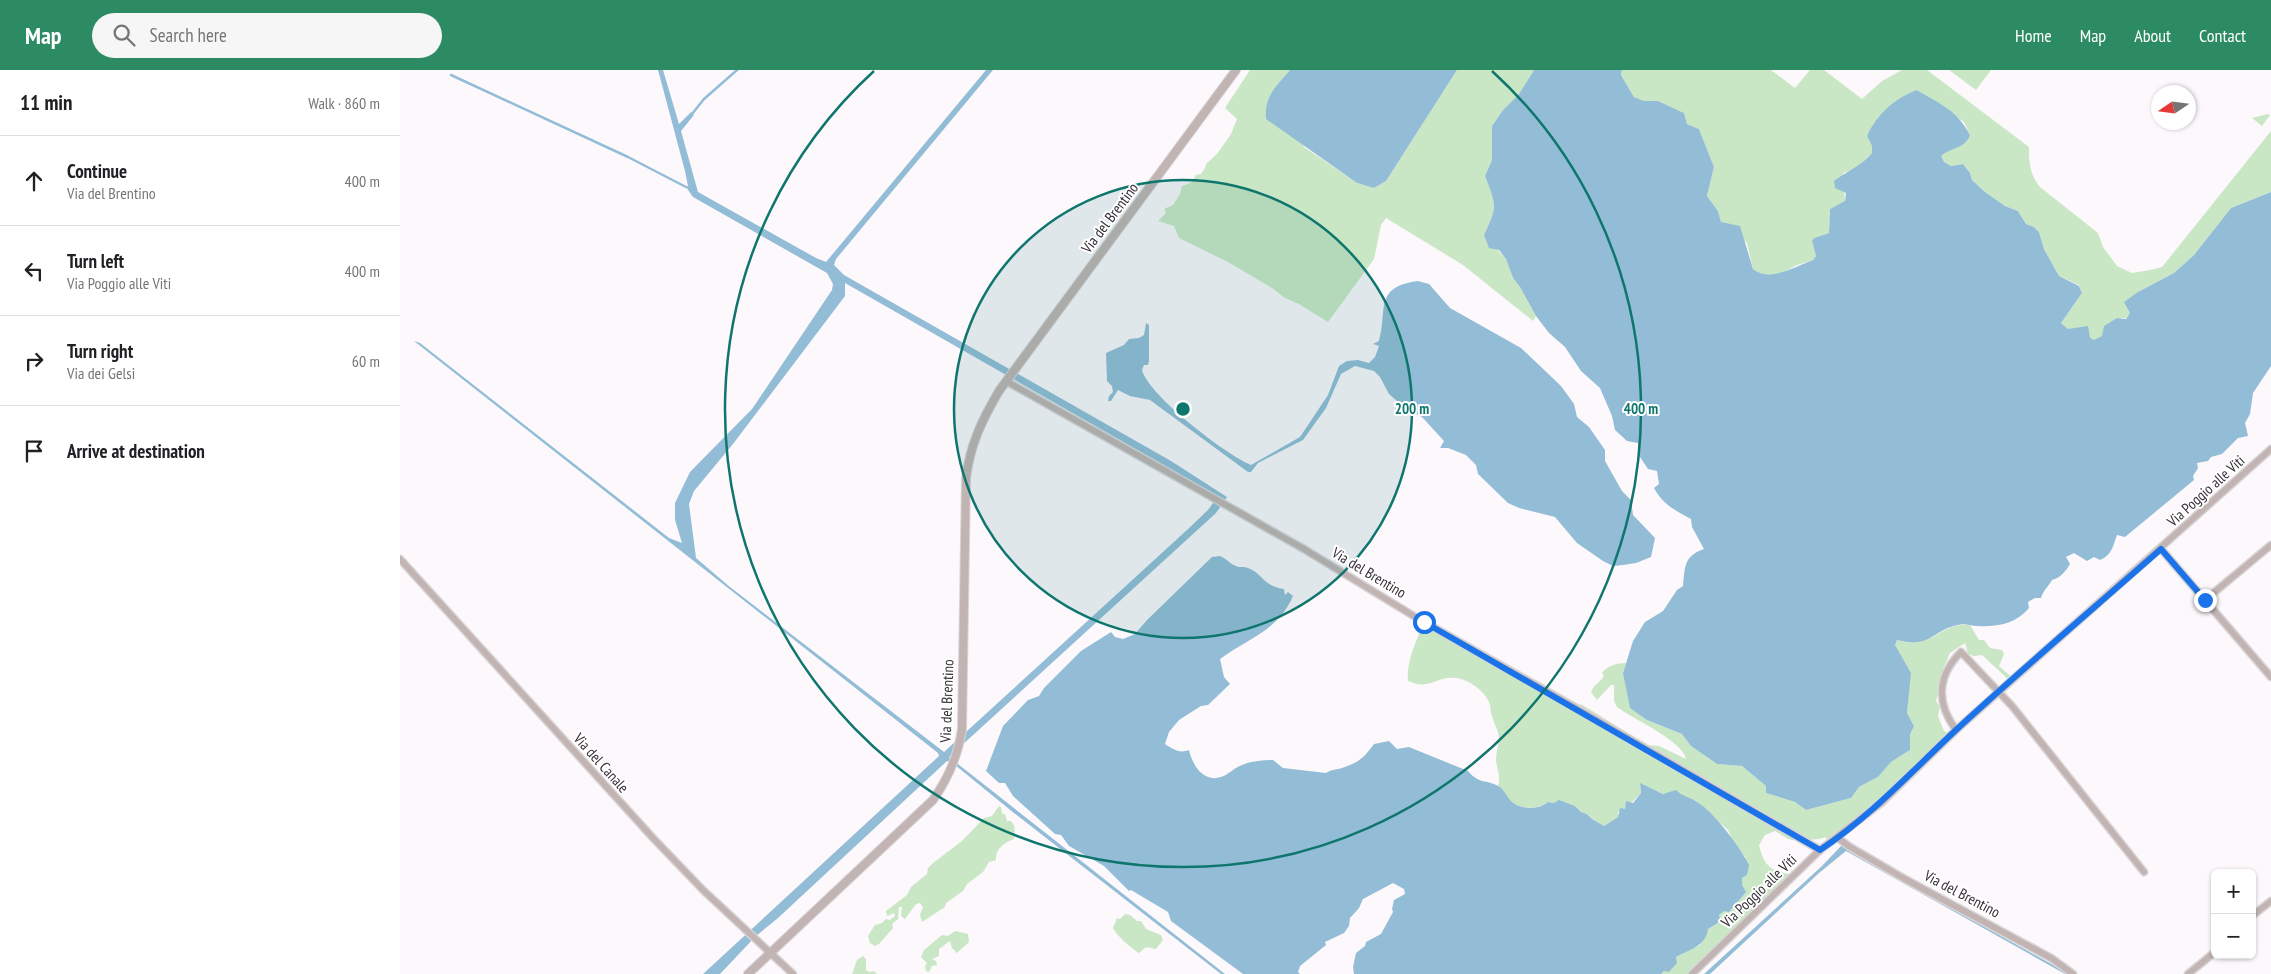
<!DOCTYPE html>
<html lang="en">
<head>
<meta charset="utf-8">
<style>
	body { margin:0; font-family:"PT Sans Narrow",sans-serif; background:#f6f6f6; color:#202124 }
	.controls { position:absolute; right:15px; bottom:15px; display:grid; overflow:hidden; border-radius:8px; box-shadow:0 1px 4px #0004 }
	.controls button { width:45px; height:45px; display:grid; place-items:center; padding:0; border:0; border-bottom:1px solid #e0e0e0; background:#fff; color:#202124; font:25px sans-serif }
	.compass { position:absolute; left:1751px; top:15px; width:45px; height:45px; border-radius:50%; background:#fff; box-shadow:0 1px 4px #0004; rotate:257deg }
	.stop { position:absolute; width:15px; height:15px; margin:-11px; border:4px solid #1a73e8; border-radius:50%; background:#fff }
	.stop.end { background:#1a73e8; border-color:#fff; box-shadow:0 1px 5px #0008 }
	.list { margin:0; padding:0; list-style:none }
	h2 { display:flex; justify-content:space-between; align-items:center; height:65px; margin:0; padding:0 20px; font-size:21px }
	h2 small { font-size:16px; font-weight:400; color:#757577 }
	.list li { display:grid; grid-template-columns:32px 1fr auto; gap:15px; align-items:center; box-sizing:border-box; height:90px; padding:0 20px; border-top:1px solid #e0e0e0 }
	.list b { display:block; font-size:19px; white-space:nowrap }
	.list p { margin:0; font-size:16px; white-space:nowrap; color:#757577 }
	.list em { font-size:16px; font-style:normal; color:#757577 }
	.icon { flex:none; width:28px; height:28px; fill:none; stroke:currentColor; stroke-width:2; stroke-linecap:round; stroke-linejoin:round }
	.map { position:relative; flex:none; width:1871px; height:904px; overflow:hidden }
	header { display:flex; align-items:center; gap:30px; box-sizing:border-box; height:70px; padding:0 25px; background:#2d8b63; color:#fff }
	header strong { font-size:24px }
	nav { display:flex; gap:28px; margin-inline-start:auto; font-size:18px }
	.search { width:350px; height:45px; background:#f6f6f6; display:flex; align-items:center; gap:12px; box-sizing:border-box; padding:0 18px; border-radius:28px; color:#757577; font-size:19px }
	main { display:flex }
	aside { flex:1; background:#fff }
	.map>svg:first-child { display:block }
	.green { fill:#cae7c5 }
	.water { fill:#93bdd7; fill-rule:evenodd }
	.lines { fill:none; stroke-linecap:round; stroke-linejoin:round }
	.stream { stroke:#93bdd7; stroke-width:2.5 }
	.minor-casing { stroke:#d8d4d8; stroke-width:9 }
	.tertiary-casing { stroke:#d8d4d8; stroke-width:10 }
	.minor { stroke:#c1b4b2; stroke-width:6 }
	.tertiary { stroke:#c1b4b2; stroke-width:8 }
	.route { stroke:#1a73e8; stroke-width:6 }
	.ring { fill:none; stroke:#0f766e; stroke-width:2.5 }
	.labels { text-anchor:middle; stroke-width:4; stroke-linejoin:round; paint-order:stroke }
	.street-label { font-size:15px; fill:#352e36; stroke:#fff }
	.centre { fill:#0f766e; stroke:#fff; stroke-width:2.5 }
	.ring-label { font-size:15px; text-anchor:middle; font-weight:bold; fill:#0f766e; stroke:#fff; stroke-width:4; stroke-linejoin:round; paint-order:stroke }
</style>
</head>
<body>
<header>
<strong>Map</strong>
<div class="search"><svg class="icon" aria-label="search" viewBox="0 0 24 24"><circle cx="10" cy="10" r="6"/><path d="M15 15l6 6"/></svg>Search here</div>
<nav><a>Home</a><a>Map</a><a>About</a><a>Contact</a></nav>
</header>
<main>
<aside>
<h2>11 min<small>Walk · 860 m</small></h2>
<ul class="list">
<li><svg class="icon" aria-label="ahead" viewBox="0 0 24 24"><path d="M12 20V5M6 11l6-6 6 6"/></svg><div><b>Continue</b><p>Via del Brentino</p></div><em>400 m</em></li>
<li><svg class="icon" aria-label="left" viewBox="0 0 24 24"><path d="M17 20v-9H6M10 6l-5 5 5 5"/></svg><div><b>Turn left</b><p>Via Poggio alle Viti</p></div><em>400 m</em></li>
<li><svg class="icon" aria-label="right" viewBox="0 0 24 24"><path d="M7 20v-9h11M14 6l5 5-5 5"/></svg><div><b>Turn right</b><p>Via dei Gelsi</p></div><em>60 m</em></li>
<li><svg class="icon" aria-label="arrive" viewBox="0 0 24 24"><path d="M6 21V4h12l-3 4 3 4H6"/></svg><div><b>Arrive at destination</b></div></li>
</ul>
</aside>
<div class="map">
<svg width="1871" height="904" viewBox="0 0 1871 904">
	<rect width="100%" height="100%" fill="#fcf8fc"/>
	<g class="green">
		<path d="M850,0H890L877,15L904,77L957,113L974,118L986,111L1057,0H1134L1119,24L1103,40L1092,56V90L1085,106C1096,136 1098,135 1084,165L1106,189L1113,208L1120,217L1136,246L1133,251L1063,195L986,148L981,155L974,189L928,252L899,234L885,228L872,218L828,192L779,168L774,156L758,151L766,143L764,139L773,135L780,124L782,116L791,113L796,105L801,104L805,98L806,94L817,84L831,64L837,49L825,38Z"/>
		<path d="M1222,0H1371L1395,18L1410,0H1424L1462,29L1482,11L1502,0H1527L1629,77C1629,93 1630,105 1640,117L1698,163L1703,177L1717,196L1732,203L1750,200L1762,197L1871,61V122L1831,138L1794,185L1774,203L1738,222L1731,243L1726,248H1717L1702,266L1694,271L1668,259L1661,253L1682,223L1679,215L1659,206L1644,179L1639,162L1634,157L1626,154L1618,141L1605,136L1585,122L1572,110L1570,103L1563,94L1551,96L1544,92L1540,86L1548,79L1558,77L1570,65L1564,52L1517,20C1495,32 1477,42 1467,66L1472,76V83L1455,99L1443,103L1445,132L1430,139L1429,163L1414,168L1412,171L1416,186L1413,190L1397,195L1378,205L1359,204L1353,199L1347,173L1321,153L1318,141L1307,126L1314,97L1299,59L1287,54L1284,43L1258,31H1244L1234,27L1221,5Z"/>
		<polygon points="1549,0 1591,0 1576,20"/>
		<polygon points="1868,44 1870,45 1862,56 1852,48"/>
		<path d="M1024,552L1178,639L1181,634L1247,675L1259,676L1286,689C1283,671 1233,649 1217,637L1214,631V615H1211L1197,630L1191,622C1194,614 1200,613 1204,606L1202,603C1207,596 1217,593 1226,593L1223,603L1247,650L1282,664L1291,676L1317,694L1342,696L1366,716V723L1395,732L1406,740L1451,728L1459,717L1478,707L1491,692L1510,680V666L1514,656L1507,643L1508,630L1495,575L1497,570C1533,581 1540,551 1570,555L1579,570H1584L1590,578L1602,580L1604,584L1599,596L1614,609L1611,612L1582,585L1574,586L1568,584L1565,573L1550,583L1543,599L1544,602L1536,631L1540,637L1538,646L1544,661L1551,665L1481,733L1430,773L1425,767C1417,771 1408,768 1401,772L1388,769L1375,761L1365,765L1359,775C1365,798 1371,801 1394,805L1292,904H1261L1276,887L1300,875L1308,859L1321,851L1319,845C1329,837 1341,820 1342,808L1347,805L1345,786L1335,776L1328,760L1296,731L1282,726L1276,721L1264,724L1240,714L1241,723L1225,739L1218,742V747L1204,756L1192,749L1187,744L1181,742L1175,736L1148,732C1139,739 1122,740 1112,732C1107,729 1103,721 1098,716C1101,706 1097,700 1096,690C1096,682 1099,675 1099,668C1098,659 1094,653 1092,646C1090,642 1091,639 1090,635C1087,622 1068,609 1056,608C1035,606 1031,621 1008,611C1006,591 1017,570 1024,552Z"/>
		<path d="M599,736L601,737L602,744H605L607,751H611C616,756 615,763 614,769C603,773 595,780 596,790L589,792L583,802L567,814L563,821L546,833L545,837L522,852L520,845L523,837L520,833L516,834L505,849L501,846L502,837H499L498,849L492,854L493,858L479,874L475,876L470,873L468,866L475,855L482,853L486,849L490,850L495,846L494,843L487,846L486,841L507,825L511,817L527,804L528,798L533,793L562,771L584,748L592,746Z"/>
		<path d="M725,844L730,845L737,851H741L746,859L761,865L763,870L756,879L746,877L739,883C732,879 717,866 713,858L717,848L720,849Z"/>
		<polygon points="555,861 568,864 569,872 557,883 552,878 550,871 539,879 539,886 532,889 536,891 537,895 532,896 529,902 526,901 525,896 527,893 521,887 524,880 542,865 548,866"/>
		<polygon points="463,886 466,889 466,900 469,902 474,901 477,904 452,904 457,890"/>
	</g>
	<g class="water">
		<path d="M258,0H263L279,54L291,42L294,45L281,61L298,122L416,188L426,192L586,0H593L436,189L434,195L444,205L771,391L827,427L816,443L549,687L825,904H821L614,743L555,695L547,691L378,848L356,866L320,904H303L539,686L538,683L14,271L20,273L269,468L282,473L275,450V433L290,402L352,339L432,220L433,214L427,203L293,127L286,117L288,116L285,101ZM445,213L818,426L808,440L787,460L544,682L330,517L296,488L289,434L294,421L333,374L445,226Z"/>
		<path d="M890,0H1057L986,111L974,118L957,113L866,49C864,27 876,16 890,0Z"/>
		<path d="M1134,0H1222L1221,5L1234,27L1244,31H1258L1284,43L1287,54L1299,59L1314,97L1307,126L1318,141L1321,152L1340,156L1353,199C1370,213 1396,196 1413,190L1416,186L1412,171L1414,168L1429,163L1430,139L1445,131L1446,123L1435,118L1434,111C1447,101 1461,96 1472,83V76L1467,66C1476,45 1495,28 1517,20C1541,35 1556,39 1570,65C1565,79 1551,77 1541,86L1544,92L1551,96L1563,94L1570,103L1572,110L1585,122L1605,136L1618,141L1626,154L1634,157L1639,162L1644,179L1659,206L1679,216L1682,223L1661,253L1668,259L1688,256L1690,268L1694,270L1702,266L1704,256L1717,248L1726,249L1730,243L1724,232L1738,222L1774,203L1794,185L1831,138L1871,122V296L1853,323L1850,344L1845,353L1848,366L1838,368L1822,384L1811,387L1808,391L1797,393L1798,398L1793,406L1794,410L1725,467L1717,465C1713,476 1712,485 1700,490L1694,487L1687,491L1674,483L1666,487L1670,494C1666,501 1660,508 1652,510C1648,517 1643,521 1641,528H1635L1628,532L1629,538C1616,554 1597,557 1577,556C1571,556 1564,553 1558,555C1532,560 1531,579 1497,570L1495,575L1511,603L1507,643L1514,656L1510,665V680L1491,692L1478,707L1459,717L1451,728L1406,740L1395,732L1366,723V716L1342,696L1317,694L1291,676L1282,664L1247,650L1230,638L1223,603L1233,571L1245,552L1263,541L1277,520L1283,516C1285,496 1284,486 1304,479L1292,457L1291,449C1275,440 1263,435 1254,418L1259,414L1257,401L1248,399L1238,384V373L1227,371L1215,360L1212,346L1200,318L1181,301L1165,277L1149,263L1136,246L1120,217L1113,208L1106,189L1099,180L1089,178L1084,165C1098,135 1096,136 1085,106L1092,90V56L1103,40L1119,24Z"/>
		<path d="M1018,211L1029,214L1050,238L1121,278L1161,316L1174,334L1177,347L1189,357L1205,380V391L1222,421L1231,430L1233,445L1255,468L1251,487L1236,493L1223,495L1213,496L1203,491L1177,473L1155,447L1119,438L1108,433L1078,404L1076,395L1066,385L1048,378H1040L1044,371L1022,347L1006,339L989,324L980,307L974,301L955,296L941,304L926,338L903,370L858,393L851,402H848L750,330L730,326L718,320L711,331H708L709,326L713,322L712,316L707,311L706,283L724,275L729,269L739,268L744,265L746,253L749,255V291L748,295H744L742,300C748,325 825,384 851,395L900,367L928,325L939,296L947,291L958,290L969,293L975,287L979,276L973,274L979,271C988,240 973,217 1018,211Z"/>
		<path d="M820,486C826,488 830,494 836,496C840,498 844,496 848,498C865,505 861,515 884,519L885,525L888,522L893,526C877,562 848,568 820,589L824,607L830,614L808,635L801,636L779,650L769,662L765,674C773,679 779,684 789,680C792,694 803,713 821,707C828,705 834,698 842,695C851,691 863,690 873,690L883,698L926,703C932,699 936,700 942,698C959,692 963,689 974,674L989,671L997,679L1009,677L1068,701C1080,715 1086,709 1098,716C1104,719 1107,727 1111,731C1120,740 1139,740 1148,732L1154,733L1159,730L1175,736L1181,742L1187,744L1192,749L1204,756L1218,747L1220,738L1225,739L1226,731L1233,733L1241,723L1240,713L1263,724L1276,720C1283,727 1290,727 1297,732C1314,742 1340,777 1349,795L1347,805L1342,808V815L1346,822L1329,842L1324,841L1319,845L1321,851L1308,859C1306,876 1289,880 1276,887L1277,893L1269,902L1264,901L1261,904H954L953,897L956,883L965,876L966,872L981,864L993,842L992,839L994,830L1005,824L1004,819L993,813L963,829L959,838L950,848L949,856L944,863L925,872L926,875L900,896L898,902L900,904H843L771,851L768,842L731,820L729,821L704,796L669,776L661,765L655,764L613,726L605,713H599L586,701L603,656L628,630L639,626L644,618L681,581L711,562L715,567L723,569L735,564L747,550L812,487Z"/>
		<polygon points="1442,775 1494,806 1669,904 1665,904 1446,781 1419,803 1310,904 1304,904 1422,796"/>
	</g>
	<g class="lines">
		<g class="stream">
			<polyline points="51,5 228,87 286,117"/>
			<polyline points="292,44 304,29 337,0"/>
		</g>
		<g class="minor-casing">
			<g id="minor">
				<polyline points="606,311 904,479 1017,548 1178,639 1420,780"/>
				<polyline points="1761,479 1871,607"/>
				<polyline points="0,489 253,768 303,820 393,904"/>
				<polyline points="1805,530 1871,475"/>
				<path d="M1556,660C1536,633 1537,606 1561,582L1612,636L1744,802"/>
				<polyline points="1438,768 1450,777 1503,808 1651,888 1673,904"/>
				<polyline points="1852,846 1871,831"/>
				<polyline points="1292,904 1420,780 1481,733 1556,660 1871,379"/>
				<polyline points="1788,904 1815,882"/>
			</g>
		</g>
		<g class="tertiary-casing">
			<path id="tertiary" d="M348,904L533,730C549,707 558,686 562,659L566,408C570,375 582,350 599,321L836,0"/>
		</g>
		<use href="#minor" class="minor"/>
		<use href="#tertiary" class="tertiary"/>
	</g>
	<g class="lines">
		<path class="route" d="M1024,552L1420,780C1471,746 1512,701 1556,660C1623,598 1693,539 1761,479L1805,530"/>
	</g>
	<circle cx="783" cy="339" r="229" fill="#0f766e" fill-opacity=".12"/>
	<g class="ring">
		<circle cx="783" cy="339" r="229"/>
		<path d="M1092 1A458 458 0 1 1 474 1"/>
	</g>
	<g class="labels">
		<g class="street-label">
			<text transform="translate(710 148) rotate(-53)" y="5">Via del Brentino</text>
			<text transform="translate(1806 421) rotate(-42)" y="5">Via Poggio alle Viti</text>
			<text transform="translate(969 503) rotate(31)" y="5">Via del Brentino</text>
			<text transform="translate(547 631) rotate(-88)" y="5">Via del Brentino</text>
			<text transform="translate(201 693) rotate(48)" y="5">Via del Canale</text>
			<text transform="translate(1359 821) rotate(-44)" y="5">Via Poggio alle Viti</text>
			<text transform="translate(1562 824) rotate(28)" y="5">Via del Brentino</text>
		</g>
	</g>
	<circle cx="783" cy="339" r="8" class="centre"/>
	<g class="ring-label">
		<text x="1012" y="344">200 m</text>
		<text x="1241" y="344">400 m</text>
	</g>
</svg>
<div class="controls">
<button>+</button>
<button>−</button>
</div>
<svg class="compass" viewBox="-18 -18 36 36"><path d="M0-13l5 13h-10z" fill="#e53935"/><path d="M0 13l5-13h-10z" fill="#757577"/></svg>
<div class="stop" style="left:1024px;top:552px"></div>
<div class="stop end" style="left:1805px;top:530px"></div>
</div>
</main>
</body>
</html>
